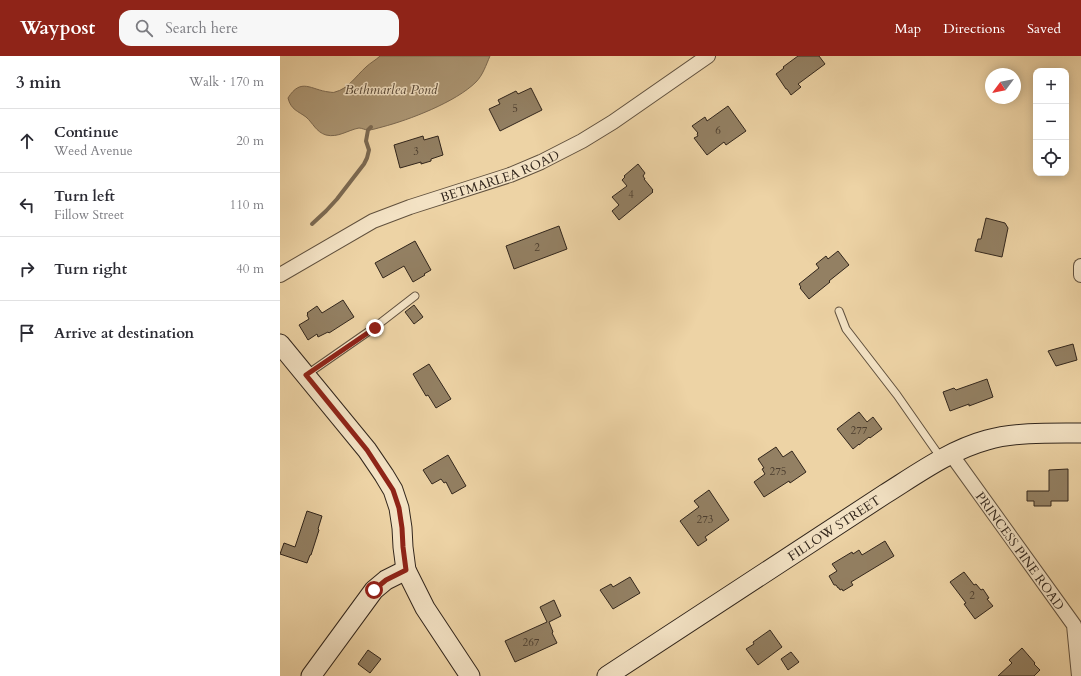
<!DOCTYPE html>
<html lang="en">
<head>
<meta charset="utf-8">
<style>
	body { margin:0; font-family:Cardo,serif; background:#f7f7f7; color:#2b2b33 }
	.controls { position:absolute; right:12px; top:12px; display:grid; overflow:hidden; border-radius:8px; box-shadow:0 2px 10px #0003 }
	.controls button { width:36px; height:36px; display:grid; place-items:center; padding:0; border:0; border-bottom:1px solid #e1e1e2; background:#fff; color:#2b2b33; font:20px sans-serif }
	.compass { position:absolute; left:705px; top:12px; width:36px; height:36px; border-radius:50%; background:#fff; box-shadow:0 2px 10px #0003; rotate:238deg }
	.stop { position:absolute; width:12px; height:12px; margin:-9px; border:3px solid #8f2418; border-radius:50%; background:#fff }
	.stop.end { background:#8f2418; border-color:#fff; box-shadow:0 1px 4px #0008 }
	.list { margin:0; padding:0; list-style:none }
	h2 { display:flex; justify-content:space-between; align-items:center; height:52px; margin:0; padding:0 16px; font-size:17px }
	h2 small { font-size:13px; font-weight:400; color:#7c7c81 }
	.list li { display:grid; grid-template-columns:26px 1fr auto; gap:12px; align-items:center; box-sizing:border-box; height:64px; padding:0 16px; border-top:1px solid #e1e1e2 }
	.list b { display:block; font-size:15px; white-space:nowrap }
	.list p { margin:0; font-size:13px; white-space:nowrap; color:#7c7c81 }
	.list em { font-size:13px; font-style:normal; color:#7c7c81 }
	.icon { flex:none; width:22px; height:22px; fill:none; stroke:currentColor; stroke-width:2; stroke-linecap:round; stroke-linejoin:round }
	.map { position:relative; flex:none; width:801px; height:620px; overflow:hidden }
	header { display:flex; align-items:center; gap:24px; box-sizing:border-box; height:56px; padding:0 20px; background:#8f2418; color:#fff }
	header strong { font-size:19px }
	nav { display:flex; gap:22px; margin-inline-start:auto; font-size:14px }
	.search { width:280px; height:36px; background:#f7f7f7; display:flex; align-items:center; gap:10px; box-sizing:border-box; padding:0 14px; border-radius:12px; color:#7c7c81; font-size:15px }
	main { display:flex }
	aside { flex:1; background:#fff }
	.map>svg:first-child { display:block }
	.water { fill:#ad9876; stroke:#7c6a52 }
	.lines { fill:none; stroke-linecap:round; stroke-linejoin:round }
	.stream { stroke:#7c6a52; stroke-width:4 }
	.building { fill:#938063; stroke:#32261c }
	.lane-casing { stroke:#61513e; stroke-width:9 }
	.street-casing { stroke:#61513e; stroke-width:16 }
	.secondary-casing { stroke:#32261c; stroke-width:21 }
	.lane { stroke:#f3e2c4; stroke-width:7 }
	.street { stroke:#f3e2c4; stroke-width:14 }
	.secondary { stroke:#f3e2c4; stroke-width:19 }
	.route { stroke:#8f2418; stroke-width:5 }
	.labels { text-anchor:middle; stroke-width:3; stroke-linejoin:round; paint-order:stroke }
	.number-label { font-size:11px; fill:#4a3c2e }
	.street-label { font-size:13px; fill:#32261c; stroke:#f3e2c4 }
	.water-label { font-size:14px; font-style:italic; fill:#574837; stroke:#f3e2c4 }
</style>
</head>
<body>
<header>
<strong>Waypost</strong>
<div class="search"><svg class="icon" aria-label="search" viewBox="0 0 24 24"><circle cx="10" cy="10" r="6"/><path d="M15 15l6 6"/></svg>Search here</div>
<nav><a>Map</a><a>Directions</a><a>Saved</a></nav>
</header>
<main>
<aside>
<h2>3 min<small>Walk · 170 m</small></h2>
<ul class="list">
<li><svg class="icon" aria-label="ahead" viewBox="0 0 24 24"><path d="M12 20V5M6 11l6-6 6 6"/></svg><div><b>Continue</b><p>Weed Avenue</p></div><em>20 m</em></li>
<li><svg class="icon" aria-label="left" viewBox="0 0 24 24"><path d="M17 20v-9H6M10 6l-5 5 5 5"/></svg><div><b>Turn left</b><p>Fillow Street</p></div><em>110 m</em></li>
<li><svg class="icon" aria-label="right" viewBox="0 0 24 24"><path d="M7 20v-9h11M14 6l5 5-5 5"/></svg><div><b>Turn right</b></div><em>40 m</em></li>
<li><svg class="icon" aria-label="arrive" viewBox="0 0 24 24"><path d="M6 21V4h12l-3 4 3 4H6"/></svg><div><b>Arrive at destination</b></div></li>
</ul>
</aside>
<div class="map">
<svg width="801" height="620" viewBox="0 0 801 620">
	<rect width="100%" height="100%" fill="#edd3a5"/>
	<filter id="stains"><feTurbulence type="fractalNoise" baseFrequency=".005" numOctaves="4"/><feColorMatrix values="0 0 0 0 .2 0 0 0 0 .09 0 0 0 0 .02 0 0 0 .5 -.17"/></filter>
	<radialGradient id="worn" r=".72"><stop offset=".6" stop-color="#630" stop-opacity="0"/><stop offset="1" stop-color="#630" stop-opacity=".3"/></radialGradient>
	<path class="water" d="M100,0H210C206,9 203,19 196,26C176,46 129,64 102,71C98,72 92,74 88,74C85,74 82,72 79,72C68,74 58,82 46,79C36,76 33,67 26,61C18,55 11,54 8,42C21,21 31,34 49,36C50,36 54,37 55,36C68,33 76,20 86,11C90,7 96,4 100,0Z"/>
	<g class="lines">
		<polyline class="stream" points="32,168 46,155 57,143 84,108 87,102 89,94 86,85 88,74 91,71"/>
	</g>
	<g class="building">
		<polygon points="518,0 539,0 545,8 518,28 521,31 511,39 507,33 506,33 496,18 504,12 503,11"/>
		<polygon points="251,32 262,54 220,75 209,53 220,48 218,44 236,35 238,38"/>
		<polygon points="448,50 466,75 446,89 444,86 427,99 414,82 418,80 417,78 418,77 412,70 425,61 427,65"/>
		<polygon points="143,80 144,84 158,80 163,99 151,103 151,105 141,108 141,106 120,112 114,89"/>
		<polygon points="358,108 365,117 363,120 365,123 364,123 373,134 372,135 373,136 339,164 332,155 339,149 332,141 347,130 342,124 345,121 344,120"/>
		<polygon points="706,162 725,167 728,172 722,201 695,195 698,183 701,183"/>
		<polygon points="279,170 287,193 234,213 226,190"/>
		<polygon points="135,185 151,214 144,218 145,219 133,226 124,210 103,222 95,207"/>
		<polygon points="558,195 569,209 549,225 550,226 529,243 520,232 521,231 519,228 539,212 536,208 546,200 548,203"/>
		<polygon points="63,244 74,261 49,277 48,276 38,281 37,278 28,284 19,269 29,263 27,259 28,258 27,257 37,250 42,257"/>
		<polygon points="134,249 143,261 134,268 125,256"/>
		<polygon points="793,288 797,304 776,310 768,295"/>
		<polygon points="149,308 171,343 156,352 148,339 146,340 133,318"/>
		<polygon points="707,323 713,341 689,350 689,348 670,355 663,336 674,332 676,334"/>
		<polygon points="579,356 587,366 593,361 602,373 590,382 589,381 579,389 579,388 573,393 557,373"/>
		<polygon points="496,391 503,401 512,395 526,416 510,427 509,425 484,441 474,426 485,418 482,413 484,412 478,403"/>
		<polygon points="168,399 186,430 172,438 166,426 164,427 161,423 152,428 143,414"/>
		<polygon points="788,413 788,445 771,445 771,450 754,450 754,445 747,445 747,435 769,435 769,414"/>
		<polygon points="429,434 449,464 425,481 427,484 418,490 400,465 419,451 414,445"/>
		<polygon points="27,455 42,460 38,473 39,474 31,499 30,499 27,507 0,498 4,487 15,491"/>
		<polygon points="605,485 614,500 571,526 573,529 563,535 562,533 560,534 559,532 558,532 556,529 554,529 549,520 557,515 552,508 572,496 573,498 579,494 582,499"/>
		<polygon points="684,516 694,529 696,528 701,534 703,533 709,542 707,543 713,550 695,563 684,548 686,547 670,526"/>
		<polygon points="350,521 360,537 333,553 320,534 331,528 333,531"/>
		<polygon points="274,544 281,560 269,566 273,576 272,577 277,587 235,606 225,585 267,566 260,551"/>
		<polygon points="490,574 502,591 478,609 466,593 474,588 473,586"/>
		<polygon points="742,592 755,607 754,608 760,614 754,620 718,620 732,607 729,604"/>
		<polygon points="88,594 101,603 90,617 78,608"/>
		<polygon points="511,596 519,606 508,614 501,603"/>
	</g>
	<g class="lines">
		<g class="lane-casing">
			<g id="lane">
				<polyline points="559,255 566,273 617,339 661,402"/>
				<polyline points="26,319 95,271 135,240"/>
			</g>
		</g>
		<g class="street-casing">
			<g id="street">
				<polyline points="801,210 801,219"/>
				<path id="s1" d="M0,219L93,165L130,151L230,119L261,106L302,85L333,66L428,0"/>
				<path id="s2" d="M671,398L794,569L799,620"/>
			</g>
		</g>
		<g class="secondary-casing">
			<g id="secondary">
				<polyline points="0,288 87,394 104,419 113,434 119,452 122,472 123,491 126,514 145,552 190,620"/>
				<polyline points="31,620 94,534 106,524 126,514"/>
				<path id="s3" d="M327,620L605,438C637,418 670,394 707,384C735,376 771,377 801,377"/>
			</g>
		</g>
		<use href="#lane" class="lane"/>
		<use href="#street" class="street"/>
		<use href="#secondary" class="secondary"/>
	</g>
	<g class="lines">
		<polyline class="route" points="94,534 106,524 126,514 123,491 122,472 119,452 113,434 87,394 26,319 95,272"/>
	</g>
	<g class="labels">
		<g class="number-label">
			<text x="235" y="56">5</text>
			<text x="438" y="78">6</text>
			<text x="136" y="99">3</text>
			<text x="351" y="142">4</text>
			<text x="257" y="195">2</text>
			<text x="579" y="378">277</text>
			<text x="498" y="419">275</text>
			<text x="425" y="467">273</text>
			<text x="692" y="543">2</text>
			<text x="251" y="590">267</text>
		</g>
		<g class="street-label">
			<text dy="5" stroke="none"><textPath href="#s1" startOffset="242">BETMARLEA ROAD</textPath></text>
			<text dy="5" stroke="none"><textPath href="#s3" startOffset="271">FILLOW STREET</textPath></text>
			<text dy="5" stroke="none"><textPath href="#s2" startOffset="119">PRINCESS PINE ROAD</textPath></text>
		</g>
		<g class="water-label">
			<text x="111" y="38">Bethmarlea Pond</text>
		</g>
	</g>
	<rect width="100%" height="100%" filter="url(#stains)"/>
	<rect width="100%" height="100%" fill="url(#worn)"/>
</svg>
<div class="controls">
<button>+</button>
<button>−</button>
<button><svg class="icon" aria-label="locate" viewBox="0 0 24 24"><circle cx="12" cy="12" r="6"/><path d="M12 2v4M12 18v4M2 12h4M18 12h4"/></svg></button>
</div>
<svg class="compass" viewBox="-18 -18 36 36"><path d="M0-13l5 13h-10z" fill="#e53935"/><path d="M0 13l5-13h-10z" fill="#7c7c81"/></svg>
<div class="stop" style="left:94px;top:534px"></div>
<div class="stop end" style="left:95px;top:272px"></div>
</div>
</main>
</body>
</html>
